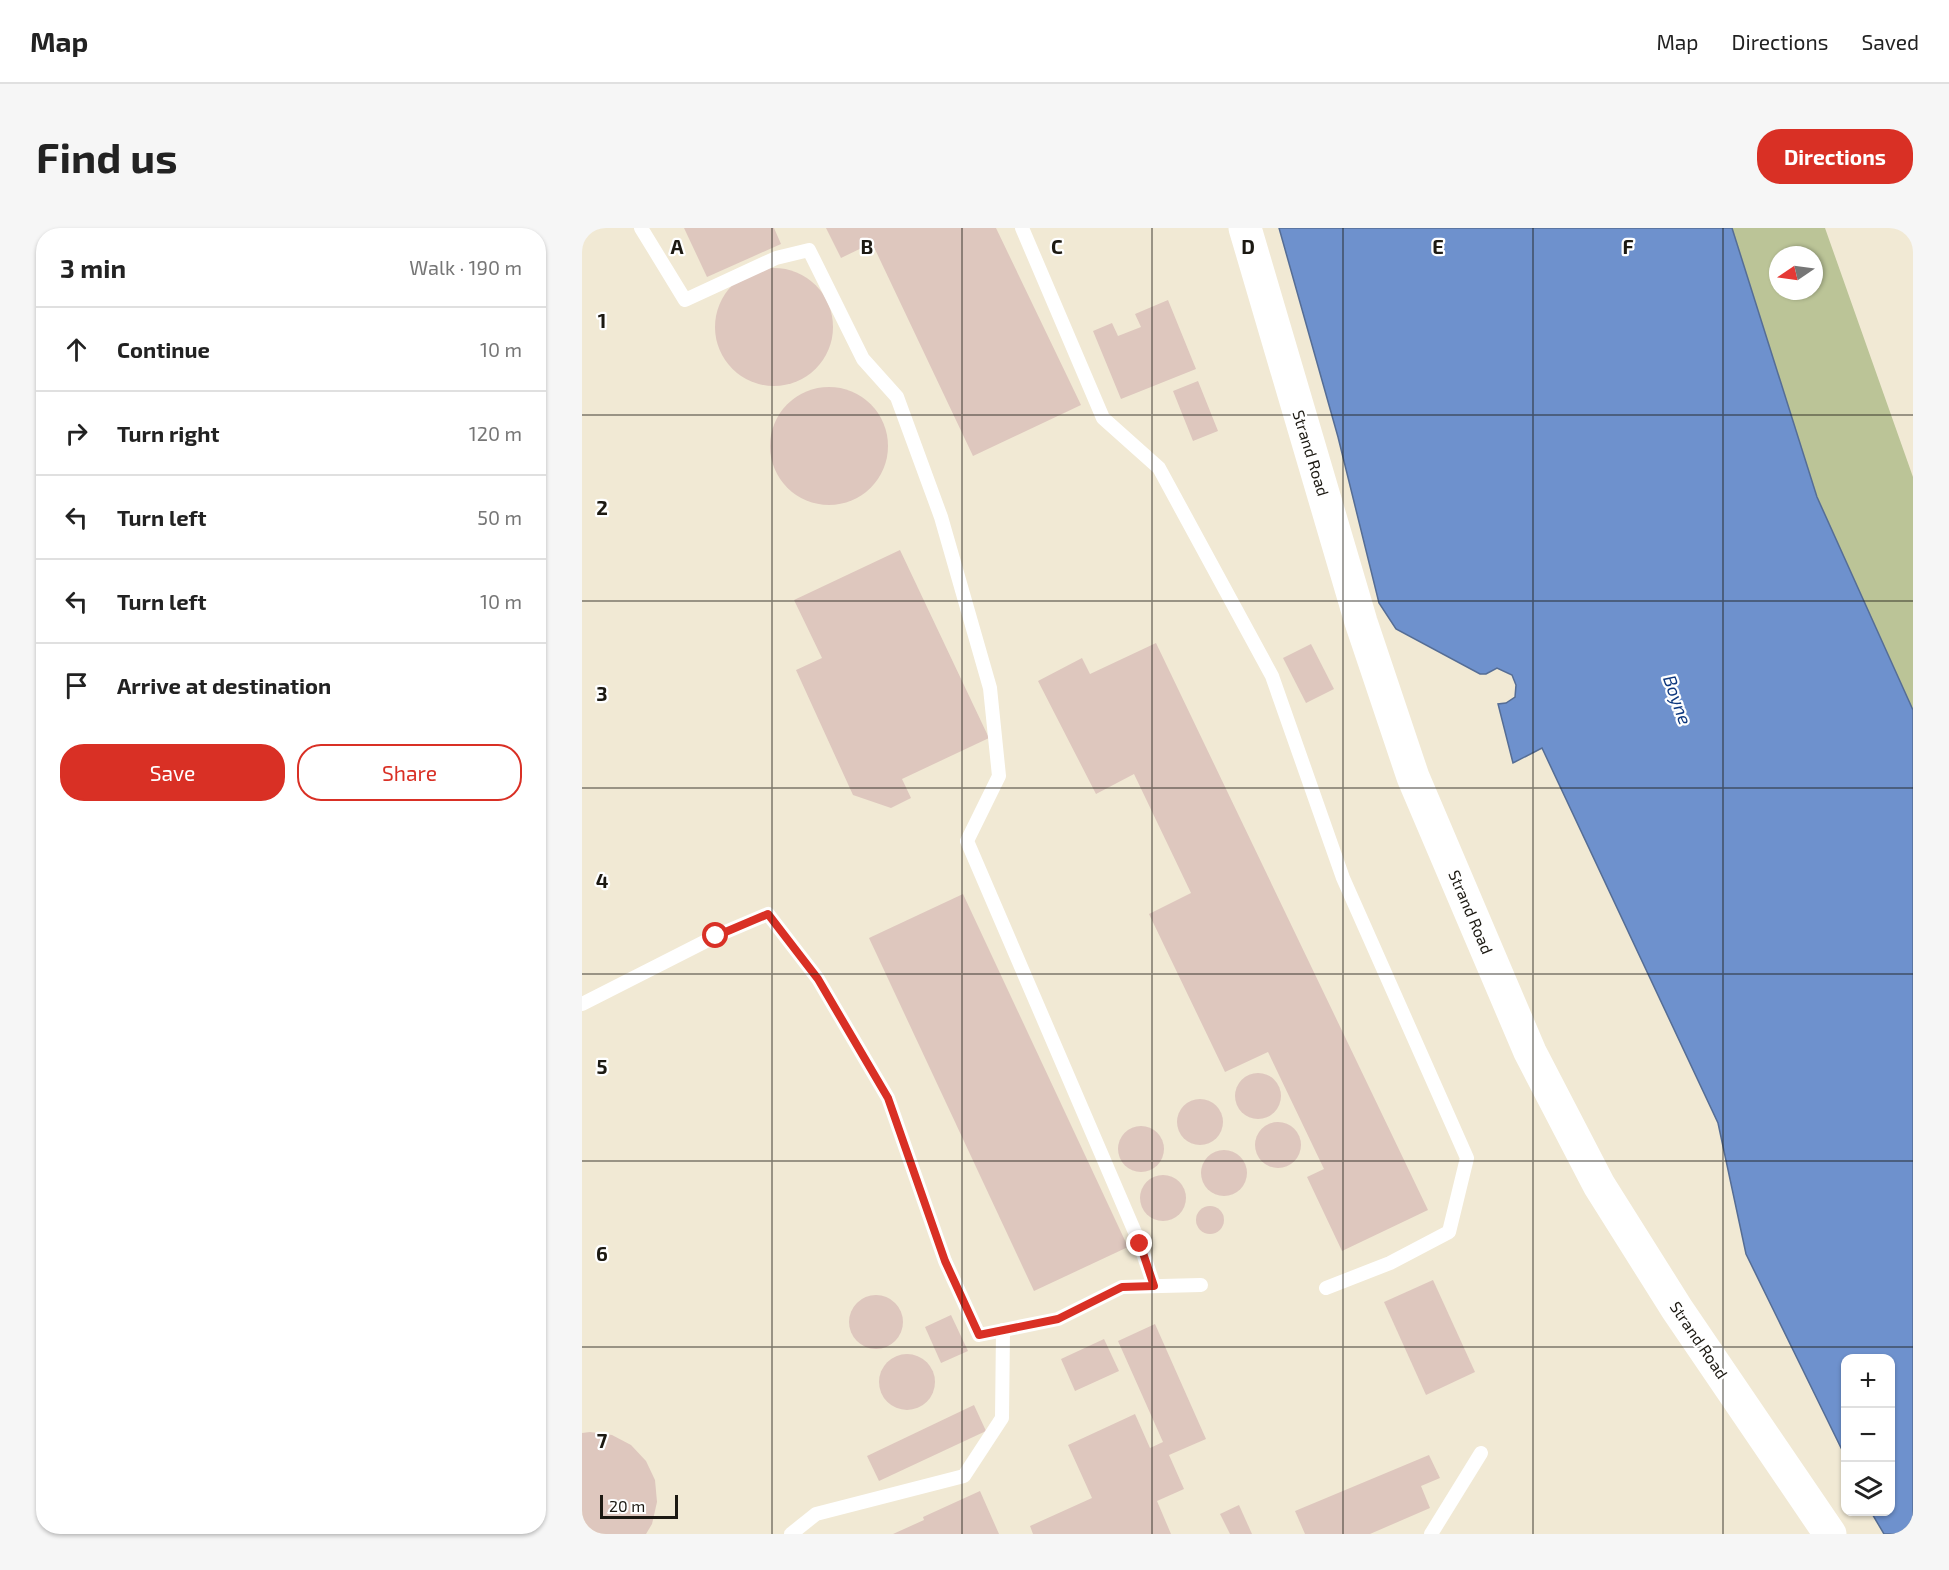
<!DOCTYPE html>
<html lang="en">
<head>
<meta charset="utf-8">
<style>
	body { margin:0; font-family:"Exo 2",sans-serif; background:#f6f6f6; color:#222 }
	.controls { position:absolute; right:18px; bottom:18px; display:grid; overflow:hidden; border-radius:12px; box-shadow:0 2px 4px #0004 }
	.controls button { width:54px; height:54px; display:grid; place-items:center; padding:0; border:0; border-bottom:2px solid #e0e0e0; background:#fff; color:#222; font:30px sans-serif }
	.compass { position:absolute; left:1187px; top:18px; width:54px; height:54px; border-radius:50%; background:#fff; box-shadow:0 2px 4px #0004; rotate:257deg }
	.scale { position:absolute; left:18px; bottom:15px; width:78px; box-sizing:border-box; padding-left:6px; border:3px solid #1c1912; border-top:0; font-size:16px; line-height:21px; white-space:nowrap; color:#1c1912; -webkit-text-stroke:4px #fff; paint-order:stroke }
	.stop { position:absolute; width:18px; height:18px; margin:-14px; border:4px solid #d93025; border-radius:50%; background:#fff }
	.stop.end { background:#d93025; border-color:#fff; box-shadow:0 2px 6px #0008 }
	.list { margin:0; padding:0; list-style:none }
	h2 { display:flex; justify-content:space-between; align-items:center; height:78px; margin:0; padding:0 24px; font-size:26px }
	h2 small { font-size:20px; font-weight:400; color:#767676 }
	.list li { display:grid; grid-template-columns:39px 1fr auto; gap:18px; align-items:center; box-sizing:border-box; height:84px; padding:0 24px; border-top:2px solid #e0e0e0 }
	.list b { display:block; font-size:22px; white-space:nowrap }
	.list em { font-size:20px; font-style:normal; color:#767676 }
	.actions { display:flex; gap:12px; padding:18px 24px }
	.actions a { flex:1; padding:14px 0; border:2px solid #d93025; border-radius:24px; text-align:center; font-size:21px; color:#d93025 }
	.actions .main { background:#d93025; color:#fff }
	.icon { flex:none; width:33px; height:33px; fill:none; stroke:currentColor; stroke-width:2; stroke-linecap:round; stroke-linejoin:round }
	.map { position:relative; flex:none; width:1331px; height:1306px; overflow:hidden; border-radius:24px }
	header { display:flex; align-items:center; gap:36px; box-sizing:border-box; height:84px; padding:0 30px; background:#fff; border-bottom:2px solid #e0e0e0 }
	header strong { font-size:28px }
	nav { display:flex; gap:33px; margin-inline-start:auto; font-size:21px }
	.intro { display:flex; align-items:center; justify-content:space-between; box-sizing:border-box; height:144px; padding:0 36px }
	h1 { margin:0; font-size:42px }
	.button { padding:15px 27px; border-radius:24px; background:#d93025; color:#fff; font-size:21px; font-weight:700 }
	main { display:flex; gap:36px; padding:0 36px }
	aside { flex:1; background:#fff; border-radius:24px; box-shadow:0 2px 4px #0004 }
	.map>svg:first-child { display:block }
	.green { fill:#bbc497; fill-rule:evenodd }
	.water { fill:#6e91cd; stroke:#556d95; stroke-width:1.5 }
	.building { fill:#dec7be }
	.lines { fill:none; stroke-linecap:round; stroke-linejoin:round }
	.lane { stroke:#fff; stroke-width:14 }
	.secondary { stroke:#fff; stroke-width:33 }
	.route { stroke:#d93025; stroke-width:8 }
	.grid { fill:none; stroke:#1c1912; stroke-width:1.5; stroke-opacity:0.55 }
	.labels { text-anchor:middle; stroke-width:4.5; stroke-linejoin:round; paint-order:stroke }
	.street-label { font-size:16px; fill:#1c1912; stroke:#fff }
	.water-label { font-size:18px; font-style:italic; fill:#0d377e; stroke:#fff }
	.grid-label { font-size:20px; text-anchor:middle; font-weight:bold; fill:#1c1912; stroke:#fff; stroke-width:4.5; stroke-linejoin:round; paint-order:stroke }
</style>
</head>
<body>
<header>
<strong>Map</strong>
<nav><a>Map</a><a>Directions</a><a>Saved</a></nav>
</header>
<div class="intro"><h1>Find us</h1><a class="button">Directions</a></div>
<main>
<aside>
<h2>3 min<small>Walk · 190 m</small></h2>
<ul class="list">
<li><svg class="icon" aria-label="ahead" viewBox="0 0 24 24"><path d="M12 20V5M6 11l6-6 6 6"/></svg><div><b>Continue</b></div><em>10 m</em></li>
<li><svg class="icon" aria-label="right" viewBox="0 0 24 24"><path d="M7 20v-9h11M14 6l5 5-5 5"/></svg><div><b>Turn right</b></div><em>120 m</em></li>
<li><svg class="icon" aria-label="left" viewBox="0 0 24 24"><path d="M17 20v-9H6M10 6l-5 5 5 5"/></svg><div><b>Turn left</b></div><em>50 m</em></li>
<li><svg class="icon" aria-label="left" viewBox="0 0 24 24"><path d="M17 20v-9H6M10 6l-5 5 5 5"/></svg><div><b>Turn left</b></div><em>10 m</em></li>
<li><svg class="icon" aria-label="arrive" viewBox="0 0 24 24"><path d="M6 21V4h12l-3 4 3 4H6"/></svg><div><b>Arrive at destination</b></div></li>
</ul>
<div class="actions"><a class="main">Save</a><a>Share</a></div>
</aside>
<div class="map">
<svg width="1331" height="1306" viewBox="0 0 1331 1306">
	<rect width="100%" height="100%" fill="#f1e9d4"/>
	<path class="green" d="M1150,0H1243L1331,249V482L1235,269ZM1196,27H1232V63H1196Z"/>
	<polygon class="water" points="697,0 1150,0 1235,269 1331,482 1331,1306 1302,1306 1289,1284 1308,1284 1308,1130 1264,1130 1263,1228 1164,1026 1136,895 960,520 931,535 916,476 924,475 933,469 934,457 930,447 915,440 904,446 898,446 814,401 797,375 756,209"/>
	<g class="building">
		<polygon points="102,0 192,0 199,16 125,49"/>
		<polygon points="244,0 414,0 499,177 391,228 290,15 259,30"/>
		<circle cx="192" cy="99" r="59"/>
		<polygon points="586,72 614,141 539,171 511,103 530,95 536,108 559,99 553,86"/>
		<polygon points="616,153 636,203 611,213 591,163"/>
		<circle cx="247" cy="218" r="59"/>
		<polygon points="318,322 407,510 320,551 329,570 309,580 271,567 214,442 240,430 212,372"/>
		<polygon points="574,415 846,982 760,1023 725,949 742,941 686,824 643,844 567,686 609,665 552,546 514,566 456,453 500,430 508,446"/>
		<polygon points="729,416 752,461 724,475 701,430"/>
		<polygon points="381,666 546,1019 452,1063 287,710"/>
		<circle cx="676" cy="868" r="23"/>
		<circle cx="618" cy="894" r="23"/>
		<circle cx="696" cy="917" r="23"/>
		<circle cx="559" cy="921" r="23"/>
		<circle cx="642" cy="945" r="23"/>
		<circle cx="581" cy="970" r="23"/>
		<circle cx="628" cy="992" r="14"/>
		<polygon points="851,1052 893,1144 844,1167 802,1074"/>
		<circle cx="294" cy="1094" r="27"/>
		<polygon points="369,1087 386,1123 359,1135 343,1099"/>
		<polygon points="573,1096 624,1211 587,1227 602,1261 575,1273 589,1306 451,1306 448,1298 510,1270 486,1217 553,1186 568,1220 581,1214 536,1113"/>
		<polygon points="522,1111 537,1143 493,1163 479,1131"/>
		<circle cx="325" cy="1154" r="28"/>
		<polygon points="392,1177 404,1203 297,1253 285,1228"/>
		<polygon points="8,1204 30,1207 49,1217 64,1233 73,1252 75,1274 70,1296 64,1306 0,1306 0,1205"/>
		<polygon points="847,1227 858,1250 839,1258 848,1280 788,1306 723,1306 713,1283"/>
		<polygon points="398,1263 417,1306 311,1306 342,1292 341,1289"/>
		<polygon points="657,1277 670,1306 648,1306 638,1286"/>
	</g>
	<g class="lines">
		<g class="lane">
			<polyline points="59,0 103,72 194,30 227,22 281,131 315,169 359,289 408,460 417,548 385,613 558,1016 572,1058"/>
			<polyline points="440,0 521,190 577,240 690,448 761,650 885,930 867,1004 808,1035 744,1060"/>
			<polyline points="0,776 134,708 186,686 236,751 306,870 363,1033 397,1107 476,1091 540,1059 619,1057"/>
			<polyline points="209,1306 234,1286 382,1248 420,1190 421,1102"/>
			<polyline points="849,1306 899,1225"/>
		</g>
		<polyline class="secondary" points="663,0 779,394 831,549 948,824 1017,957 1095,1081 1248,1306"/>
	</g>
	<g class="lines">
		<polyline class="route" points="134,708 186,686 236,751 306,870 363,1033 397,1107 476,1091 540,1059 572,1058 558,1016"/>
	</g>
	<path class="grid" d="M190,0V1306M380,0V1306M570,0V1306M761,0V1306M951,0V1306M1141,0V1306M0,187H1331M0,373H1331M0,560H1331M0,746H1331M0,933H1331M0,1119H1331"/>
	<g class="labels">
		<g class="street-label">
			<text transform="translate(729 225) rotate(73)" y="6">Strand Road</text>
			<text transform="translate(889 684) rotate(67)" y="6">Strand Road</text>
			<text transform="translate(1117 1112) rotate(56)" y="6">Strand Road</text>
		</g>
		<g class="water-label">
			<text transform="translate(1095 472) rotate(70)" y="6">Boyne</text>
		</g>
	</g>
	<g class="grid-label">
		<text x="95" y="26">A</text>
		<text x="285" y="26">B</text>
		<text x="475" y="26">C</text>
		<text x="666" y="26">D</text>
		<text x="856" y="26">E</text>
		<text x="1046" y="26">F</text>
		<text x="20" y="100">1</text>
		<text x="20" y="287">2</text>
		<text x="20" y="473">3</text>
		<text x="20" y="660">4</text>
		<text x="20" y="846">5</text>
		<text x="20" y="1033">6</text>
		<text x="20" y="1220">7</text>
	</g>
</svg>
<div class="controls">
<button>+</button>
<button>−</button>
<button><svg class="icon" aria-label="layers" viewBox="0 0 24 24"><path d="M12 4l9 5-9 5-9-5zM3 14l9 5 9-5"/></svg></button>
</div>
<svg class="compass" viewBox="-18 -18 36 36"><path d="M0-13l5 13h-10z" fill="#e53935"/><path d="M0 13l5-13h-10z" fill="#767676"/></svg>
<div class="scale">20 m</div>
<div class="stop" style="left:134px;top:708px"></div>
<div class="stop end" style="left:558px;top:1016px"></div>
</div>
</main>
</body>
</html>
